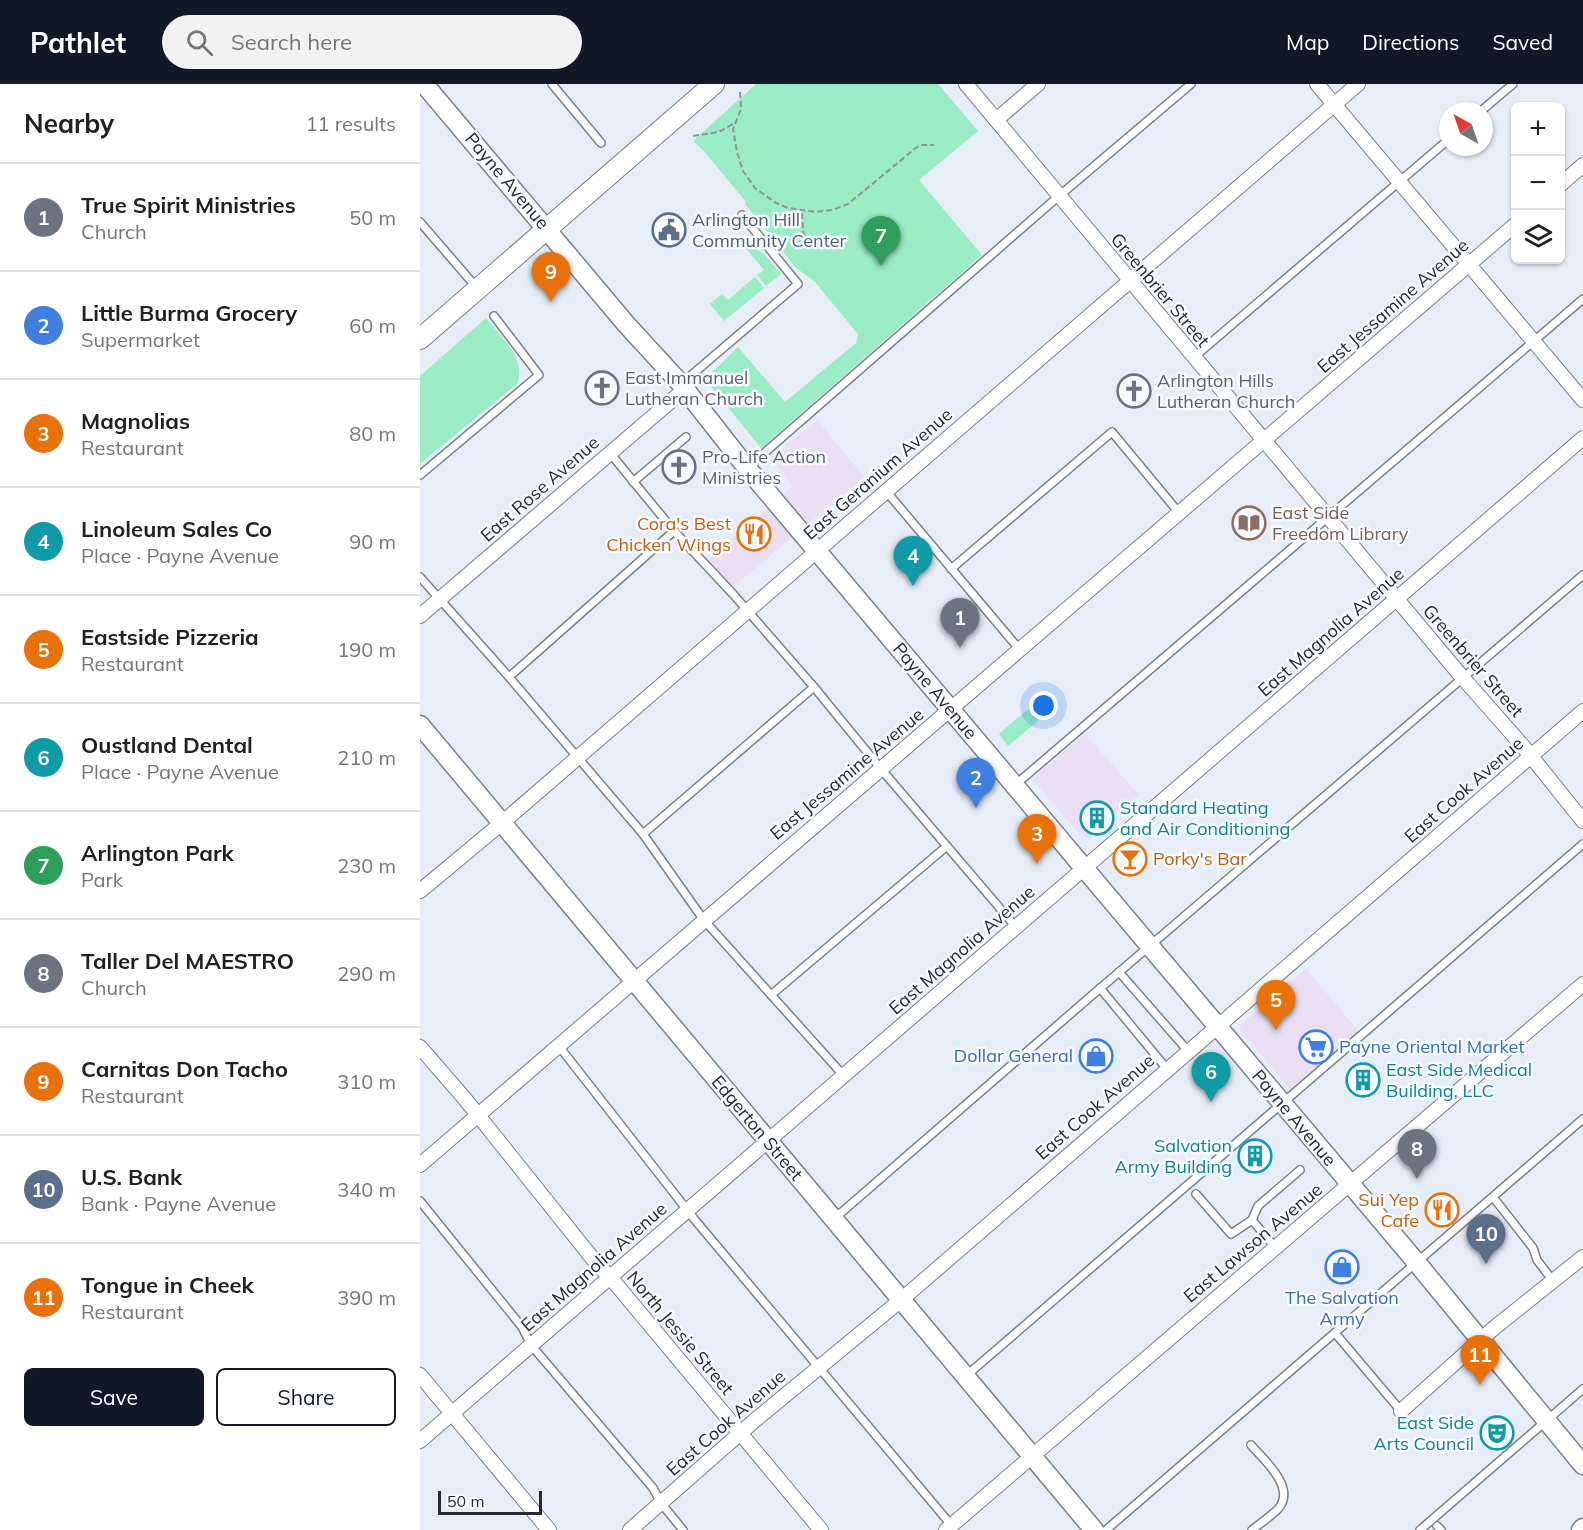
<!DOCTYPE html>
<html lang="en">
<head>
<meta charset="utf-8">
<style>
	body { margin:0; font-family:Mulish,sans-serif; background:#f2f2f2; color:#202124 }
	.controls { position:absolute; right:18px; top:18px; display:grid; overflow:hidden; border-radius:9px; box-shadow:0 2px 4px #0004 }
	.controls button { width:54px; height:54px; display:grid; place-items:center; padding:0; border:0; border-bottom:2px solid #e0e0e0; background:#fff; color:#202124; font:30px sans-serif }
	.compass { position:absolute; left:1019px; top:18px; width:54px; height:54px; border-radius:50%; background:#fff; box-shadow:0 2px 4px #0004; rotate:320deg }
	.scale { position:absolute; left:18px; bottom:15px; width:104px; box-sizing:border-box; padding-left:6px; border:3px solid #26282c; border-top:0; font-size:16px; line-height:21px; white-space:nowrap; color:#26282c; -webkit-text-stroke:4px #f7fafe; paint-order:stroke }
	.you { position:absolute; left:624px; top:622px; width:21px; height:21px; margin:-15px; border:4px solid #fff; border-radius:50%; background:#1a73e8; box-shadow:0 0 0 9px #1a73e833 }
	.badge { display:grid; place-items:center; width:39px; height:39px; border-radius:50%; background:#111827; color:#fff; font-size:20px; font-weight:700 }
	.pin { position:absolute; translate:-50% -50px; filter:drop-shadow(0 2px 3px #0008) }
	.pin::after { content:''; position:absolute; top:32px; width:21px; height:18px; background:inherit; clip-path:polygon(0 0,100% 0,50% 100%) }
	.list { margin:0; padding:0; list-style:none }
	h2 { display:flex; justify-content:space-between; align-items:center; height:78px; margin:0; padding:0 24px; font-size:26px }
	h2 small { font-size:20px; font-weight:400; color:#757577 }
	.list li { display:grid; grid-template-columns:39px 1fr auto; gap:18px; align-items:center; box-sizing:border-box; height:108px; padding:0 24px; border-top:2px solid #e0e0e0 }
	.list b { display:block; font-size:22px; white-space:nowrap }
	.list p { margin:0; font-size:20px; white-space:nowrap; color:#757577 }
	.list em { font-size:20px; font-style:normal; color:#757577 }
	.actions { display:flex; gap:12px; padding:18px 24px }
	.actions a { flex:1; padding:14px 0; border:2px solid #111827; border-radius:9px; text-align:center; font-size:21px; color:#111827 }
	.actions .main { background:#111827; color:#fff }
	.icon { flex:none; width:33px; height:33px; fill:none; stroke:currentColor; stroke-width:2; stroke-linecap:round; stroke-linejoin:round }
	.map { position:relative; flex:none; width:1163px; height:1446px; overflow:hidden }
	header { display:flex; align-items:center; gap:36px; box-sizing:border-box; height:84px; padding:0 30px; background:#111827; color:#fff }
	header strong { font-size:28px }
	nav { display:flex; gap:33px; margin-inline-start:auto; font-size:21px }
	.search { width:420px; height:54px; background:#f2f2f2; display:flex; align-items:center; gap:15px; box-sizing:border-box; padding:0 21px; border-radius:33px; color:#757577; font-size:22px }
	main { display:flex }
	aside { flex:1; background:#fff }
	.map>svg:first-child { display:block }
	.commercial { fill:#e9def2 }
	.green { fill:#99ecc4 }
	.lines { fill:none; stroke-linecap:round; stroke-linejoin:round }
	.service-casing { stroke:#798088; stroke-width:10 }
	.minor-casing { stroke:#798088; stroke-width:16 }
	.tertiary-casing { stroke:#798088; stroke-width:21 }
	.secondary-casing { stroke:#798088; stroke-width:22 }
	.path { stroke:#8e939a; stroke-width:2; stroke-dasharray:6 3; stroke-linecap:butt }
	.service { stroke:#fff; stroke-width:7 }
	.minor { stroke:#fff; stroke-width:14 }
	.tertiary { stroke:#fff; stroke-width:18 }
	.secondary { stroke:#fff; stroke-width:20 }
	.labels { text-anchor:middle; stroke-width:5; stroke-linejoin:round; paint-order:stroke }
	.street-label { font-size:18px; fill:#26282c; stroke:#f7fafe }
	.service-label { font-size:18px; fill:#4e5e75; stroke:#f7fafe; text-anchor:start }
	.worship-label { font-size:18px; fill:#5b616d; stroke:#f7fafe; text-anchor:start }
	.education-label { font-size:18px; fill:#785e54; stroke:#f7fafe; text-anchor:start }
	.food-label { font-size:18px; fill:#c56008; stroke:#f7fafe; text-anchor:end }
	.culture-label { font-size:18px; fill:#0d838f; stroke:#f7fafe; text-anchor:start }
	.shop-label { font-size:18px; fill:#366cbe; stroke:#f7fafe; text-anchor:start }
</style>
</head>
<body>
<header>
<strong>Pathlet</strong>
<div class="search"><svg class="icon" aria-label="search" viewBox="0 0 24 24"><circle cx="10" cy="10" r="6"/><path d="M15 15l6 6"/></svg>Search here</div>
<nav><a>Map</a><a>Directions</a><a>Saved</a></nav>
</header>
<main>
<aside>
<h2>Nearby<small>11 results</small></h2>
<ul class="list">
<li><span class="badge" style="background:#6b7280">1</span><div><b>True Spirit Ministries</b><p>Church</p></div><em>50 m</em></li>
<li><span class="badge" style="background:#3f7fe0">2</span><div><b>Little Burma Grocery</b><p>Supermarket</p></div><em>60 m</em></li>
<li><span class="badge" style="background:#e8710a">3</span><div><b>Magnolias</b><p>Restaurant</p></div><em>80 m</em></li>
<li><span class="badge" style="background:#0f9aa8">4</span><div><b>Linoleum Sales Co</b><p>Place · Payne Avenue</p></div><em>90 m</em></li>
<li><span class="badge" style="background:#e8710a">5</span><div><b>Eastside Pizzeria</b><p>Restaurant</p></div><em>190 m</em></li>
<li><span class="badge" style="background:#0f9aa8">6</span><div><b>Oustland Dental</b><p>Place · Payne Avenue</p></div><em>210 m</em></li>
<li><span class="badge" style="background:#2e9e5b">7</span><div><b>Arlington Park</b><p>Park</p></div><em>230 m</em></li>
<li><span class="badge" style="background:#6b7280">8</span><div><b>Taller Del MAESTRO</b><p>Church</p></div><em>290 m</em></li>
<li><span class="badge" style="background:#e8710a">9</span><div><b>Carnitas Don Tacho</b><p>Restaurant</p></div><em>310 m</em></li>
<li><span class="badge" style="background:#5c6f8a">10</span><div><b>U.S. Bank</b><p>Bank · Payne Avenue</p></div><em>340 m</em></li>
<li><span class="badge" style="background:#e8710a">11</span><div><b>Tongue in Cheek</b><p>Restaurant</p></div><em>390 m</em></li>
</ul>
<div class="actions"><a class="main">Save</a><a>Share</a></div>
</aside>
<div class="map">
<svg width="1163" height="1446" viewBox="0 0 1163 1446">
	<rect width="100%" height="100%" fill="#e6edf7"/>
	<g class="commercial">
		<polygon points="397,336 444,393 313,503 289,475 373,402 350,375"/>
		<polygon points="665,650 719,711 670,754 662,753 612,695"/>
		<polygon points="886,885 940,949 871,1007 818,943"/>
	</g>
	<g class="green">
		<polygon points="336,0 518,0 558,47 499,96 562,171 341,364 285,295 318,263 365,318 436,259 438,250 395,198 375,183 325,120 326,118 283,66 273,57"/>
		<polygon points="327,159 343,169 361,190 346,202 337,191 344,186 322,160"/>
		<polygon points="335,193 344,204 304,237 290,220 302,210 308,216"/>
		<path d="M66,234C81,253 107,275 97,300L0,380V292Z"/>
		<polygon points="627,609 638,620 588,662 579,650"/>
	</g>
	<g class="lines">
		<g class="service-casing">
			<g id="service">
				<polyline points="132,0 181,59"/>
				<polyline points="1061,27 1093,0"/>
				<polyline points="0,138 57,204"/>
				<polyline points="773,274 1028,56"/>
				<polyline points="261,300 378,200 322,131"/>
				<polyline points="190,369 254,447 313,510 394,603 461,685 596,843"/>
				<polyline points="328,383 639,112 771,0"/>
				<polyline points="0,391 119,291 74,232"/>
				<polyline points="213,398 266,353"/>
				<polyline points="466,407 600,566"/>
				<polyline points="531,485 692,348 760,430"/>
				<polyline points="0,493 89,593 223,750 283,835 424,992"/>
				<polyline points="89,593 254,447"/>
				<polyline points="595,701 1163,215"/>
				<polyline points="223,750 394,603"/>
				<polyline points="699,888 768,967"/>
				<polyline points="680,904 747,985"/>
				<polyline points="351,911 527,762"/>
				<polyline points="138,961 275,1136 532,1442"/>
				<polyline points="776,1110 811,1150 832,1136"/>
				<polyline points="1073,1113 1113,1164 1117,1176 1133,1197"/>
				<polyline points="0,1117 102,1243 111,1261 233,1404 241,1419 263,1446"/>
				<polyline points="415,1134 670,913 1163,491"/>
				<polyline points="855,1163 832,1136 838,1122 880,1086"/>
				<polyline points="915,1249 981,1327"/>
				<polyline points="547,1291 1163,760"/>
				<path d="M831,1361C844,1376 877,1404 858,1425C851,1432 841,1439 832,1446"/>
				<polyline points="1017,1442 1021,1446"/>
				<polyline points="686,1446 1163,1035"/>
				<polyline points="1000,1446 1163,1305"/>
			</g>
		</g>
		<g class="minor-casing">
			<g id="minor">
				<polyline points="546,0 1042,593 1102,661 1163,737"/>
				<polyline points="897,0 1163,316"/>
				<polyline points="576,36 618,0"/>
				<polyline points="1140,101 1163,81"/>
				<polyline points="0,532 265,305"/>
				<polyline points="0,807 83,738 938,0"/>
				<polyline points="0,963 45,1015 177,1180 190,1193 401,1446"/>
				<path d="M0,1081C363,765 732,455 1096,140"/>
				<polyline points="0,1291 129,1446"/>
				<polyline points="981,1327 1074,1244 1163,1173"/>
				<polyline points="0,1357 1163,354"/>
				<polyline points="210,1446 334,1337 481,1216 1163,627"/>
				<polyline points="526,1446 1163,900"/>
			</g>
		</g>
		<g class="tertiary-casing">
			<g id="tertiary">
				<polyline points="4,0 206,240 261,300 327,384 997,1179 1163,1381"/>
				<polyline points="0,641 674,1446"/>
				<polyline points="1161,1446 1163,1444"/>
			</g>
		</g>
		<g class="secondary-casing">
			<polyline id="secondary" points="0,255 294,0"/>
		</g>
		<g class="path">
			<polyline points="320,8 321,25 313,45 317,68 323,87 335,104 356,119 368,124 396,128 412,126 428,120 497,63 502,61 514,61"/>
			<polyline points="273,52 299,48 313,40"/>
			<polyline points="382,129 383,148 393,165"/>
		</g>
		<use href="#service" class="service"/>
		<use href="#minor" class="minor"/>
		<use href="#tertiary" class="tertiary"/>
		<use href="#secondary" class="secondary"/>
	</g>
	<defs>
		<g id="civic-ring" transform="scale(1.725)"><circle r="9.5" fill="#f7fafe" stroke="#5c6f8a" stroke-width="1.5"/><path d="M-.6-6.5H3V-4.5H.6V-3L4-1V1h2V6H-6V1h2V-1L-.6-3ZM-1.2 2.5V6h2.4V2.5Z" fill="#5c6f8a"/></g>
		<g id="church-ring" transform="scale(1.725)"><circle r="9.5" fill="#f7fafe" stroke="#6b7280" stroke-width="1.5"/><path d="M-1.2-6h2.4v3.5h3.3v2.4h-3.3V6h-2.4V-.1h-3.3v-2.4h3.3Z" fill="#6b7280"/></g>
		<g id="library-ring" transform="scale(1.725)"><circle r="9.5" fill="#f7fafe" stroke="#8d6e63" stroke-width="1.5"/><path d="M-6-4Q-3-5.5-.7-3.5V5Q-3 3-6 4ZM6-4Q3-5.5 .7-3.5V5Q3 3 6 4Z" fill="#8d6e63"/></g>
		<g id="restaurant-ring" transform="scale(1.725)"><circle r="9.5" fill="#f7fafe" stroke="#e8710a" stroke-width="1.5"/><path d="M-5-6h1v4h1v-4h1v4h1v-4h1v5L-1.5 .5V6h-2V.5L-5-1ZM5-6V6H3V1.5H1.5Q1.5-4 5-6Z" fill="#e8710a"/></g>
		<g id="building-ring" transform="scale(1.725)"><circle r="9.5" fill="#f7fafe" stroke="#0f9aa8" stroke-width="1.5"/><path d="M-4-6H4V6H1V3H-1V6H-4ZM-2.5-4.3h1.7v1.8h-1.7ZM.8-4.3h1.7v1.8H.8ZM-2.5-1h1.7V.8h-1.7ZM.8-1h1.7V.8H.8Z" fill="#0f9aa8"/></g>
		<g id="bar-ring" transform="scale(1.725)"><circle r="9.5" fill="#f7fafe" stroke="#e8710a" stroke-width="1.5"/><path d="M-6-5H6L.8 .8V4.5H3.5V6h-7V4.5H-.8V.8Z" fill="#e8710a"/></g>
		<g id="supermarket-ring" transform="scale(1.725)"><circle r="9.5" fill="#f7fafe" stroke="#3f7fe0" stroke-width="1.5"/><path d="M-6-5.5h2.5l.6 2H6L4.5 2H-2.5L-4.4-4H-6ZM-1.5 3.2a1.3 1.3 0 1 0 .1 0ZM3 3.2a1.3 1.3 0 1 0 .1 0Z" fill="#3f7fe0"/></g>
		<g id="shop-ring" transform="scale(1.725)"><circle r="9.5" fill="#f7fafe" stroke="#3f7fe0" stroke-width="1.5"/><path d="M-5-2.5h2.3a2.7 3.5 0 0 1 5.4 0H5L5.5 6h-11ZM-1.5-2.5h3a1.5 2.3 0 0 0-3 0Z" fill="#3f7fe0"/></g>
		<g id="theatre-ring" transform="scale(1.725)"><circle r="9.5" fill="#f7fafe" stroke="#0f9aa8" stroke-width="1.5"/><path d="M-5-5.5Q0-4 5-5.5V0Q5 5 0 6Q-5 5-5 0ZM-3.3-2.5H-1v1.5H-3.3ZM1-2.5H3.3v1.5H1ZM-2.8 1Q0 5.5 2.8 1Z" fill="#0f9aa8"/></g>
	</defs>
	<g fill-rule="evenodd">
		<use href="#civic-ring" x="249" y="146"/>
		<use href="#church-ring" x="182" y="304"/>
		<use href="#church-ring" x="714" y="307"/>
		<use href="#church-ring" x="259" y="383"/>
		<use href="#library-ring" x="829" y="439"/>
		<use href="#restaurant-ring" x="334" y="450"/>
		<use href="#building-ring" x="677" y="734"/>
		<use href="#bar-ring" x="710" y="775"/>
		<use href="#supermarket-ring" x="896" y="963"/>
		<use href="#shop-ring" x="676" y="972"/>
		<use href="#building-ring" x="943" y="996"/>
		<use href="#building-ring" x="835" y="1072"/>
		<use href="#restaurant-ring" x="1022" y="1126"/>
		<use href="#shop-ring" x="922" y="1183"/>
		<use href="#theatre-ring" x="1077" y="1349"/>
	</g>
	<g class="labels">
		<g class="street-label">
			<text transform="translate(87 97) rotate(50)" y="6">Payne Avenue</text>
			<text transform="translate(740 206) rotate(50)" y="6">Greenbrier Street</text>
			<text transform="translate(973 222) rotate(-41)" y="6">East Jessamine Avenue</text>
			<text transform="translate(458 390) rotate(-41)" y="6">East Geranium Avenue</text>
			<text transform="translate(120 405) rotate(-41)" y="6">East Rose Avenue</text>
			<text transform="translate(911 548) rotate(-41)" y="6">East Magnolia Avenue</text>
			<text transform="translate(1053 577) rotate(49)" y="6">Greenbrier Street</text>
			<text transform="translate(515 607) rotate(50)" y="6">Payne Avenue</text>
			<text transform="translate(427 690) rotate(-40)" y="6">East Jessamine Avenue</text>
			<text transform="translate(1044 706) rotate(-41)" y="6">East Cook Avenue</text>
			<text transform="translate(542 866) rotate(-41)" y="6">East Magnolia Avenue</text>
			<text transform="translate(675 1023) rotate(-41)" y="6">East Cook Avenue</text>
			<text transform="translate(874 1034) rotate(50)" y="6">Payne Avenue</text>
			<text transform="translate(337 1044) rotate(50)" y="6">Edgerton Street</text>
			<text transform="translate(833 1159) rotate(-40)" y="6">East Lawson Avenue</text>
			<text transform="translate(174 1183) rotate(-41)" y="6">East Magnolia Avenue</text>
			<text transform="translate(260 1249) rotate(50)" y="6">North Jessie Street</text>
			<text transform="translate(306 1339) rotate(-41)" y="6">East Cook Avenue</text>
		</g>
		<g class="service-label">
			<text x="272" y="142">Arlington Hill<tspan x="272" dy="21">Community Center</tspan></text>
		</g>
		<g class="worship-label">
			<text x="205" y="300">East Immanuel<tspan x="205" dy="21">Lutheran Church</tspan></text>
			<text x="737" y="303">Arlington Hills<tspan x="737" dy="21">Lutheran Church</tspan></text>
			<text x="282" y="379">Pro-Life Action<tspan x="282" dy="21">Ministries</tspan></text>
		</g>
		<g class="education-label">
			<text x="852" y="435">East Side<tspan x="852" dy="21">Freedom Library</tspan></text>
		</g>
		<g class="food-label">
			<text x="311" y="446">Cora's Best<tspan x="311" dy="21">Chicken Wings</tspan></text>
			<text x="733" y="781" text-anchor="start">Porky's Bar</text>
			<text x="999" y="1122">Sui Yep<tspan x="999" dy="21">Cafe</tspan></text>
		</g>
		<g class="culture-label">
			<text x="700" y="730">Standard Heating<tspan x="700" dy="21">and Air Conditioning</tspan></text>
			<text x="966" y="992">East Side Medical<tspan x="966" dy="21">Building, LLC</tspan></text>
			<text x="812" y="1068" text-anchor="end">Salvation<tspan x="812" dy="21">Army Building</tspan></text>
			<text x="1054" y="1345" text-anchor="end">East Side<tspan x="1054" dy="21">Arts Council</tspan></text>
		</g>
		<g class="shop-label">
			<text x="919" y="969">Payne Oriental Market</text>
			<text x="653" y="978" text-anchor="end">Dollar General</text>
			<text x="922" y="1220" text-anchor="middle">The Salvation<tspan x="922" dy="21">Army</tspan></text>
		</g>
	</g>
</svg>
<div class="controls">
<button>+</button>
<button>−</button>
<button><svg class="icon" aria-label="layers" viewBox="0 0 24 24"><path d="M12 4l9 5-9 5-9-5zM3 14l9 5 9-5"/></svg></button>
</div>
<svg class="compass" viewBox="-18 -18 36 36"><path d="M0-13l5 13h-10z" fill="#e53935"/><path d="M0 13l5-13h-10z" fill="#757577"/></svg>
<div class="scale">50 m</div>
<div class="you"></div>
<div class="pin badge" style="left:540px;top:564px;background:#6b7280">1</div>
<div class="pin badge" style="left:556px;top:724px;background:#3f7fe0">2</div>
<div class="pin badge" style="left:617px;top:780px;background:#e8710a">3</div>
<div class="pin badge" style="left:493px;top:502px;background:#0f9aa8">4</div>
<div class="pin badge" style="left:856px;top:946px;background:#e8710a">5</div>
<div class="pin badge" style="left:791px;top:1018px;background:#0f9aa8">6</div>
<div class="pin badge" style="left:461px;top:182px;background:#2e9e5b">7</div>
<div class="pin badge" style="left:997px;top:1095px;background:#6b7280">8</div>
<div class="pin badge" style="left:131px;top:218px;background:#e8710a">9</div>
<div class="pin badge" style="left:1066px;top:1180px;background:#5c6f8a">10</div>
<div class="pin badge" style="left:1060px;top:1301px;background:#e8710a">11</div>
</div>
</main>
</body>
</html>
